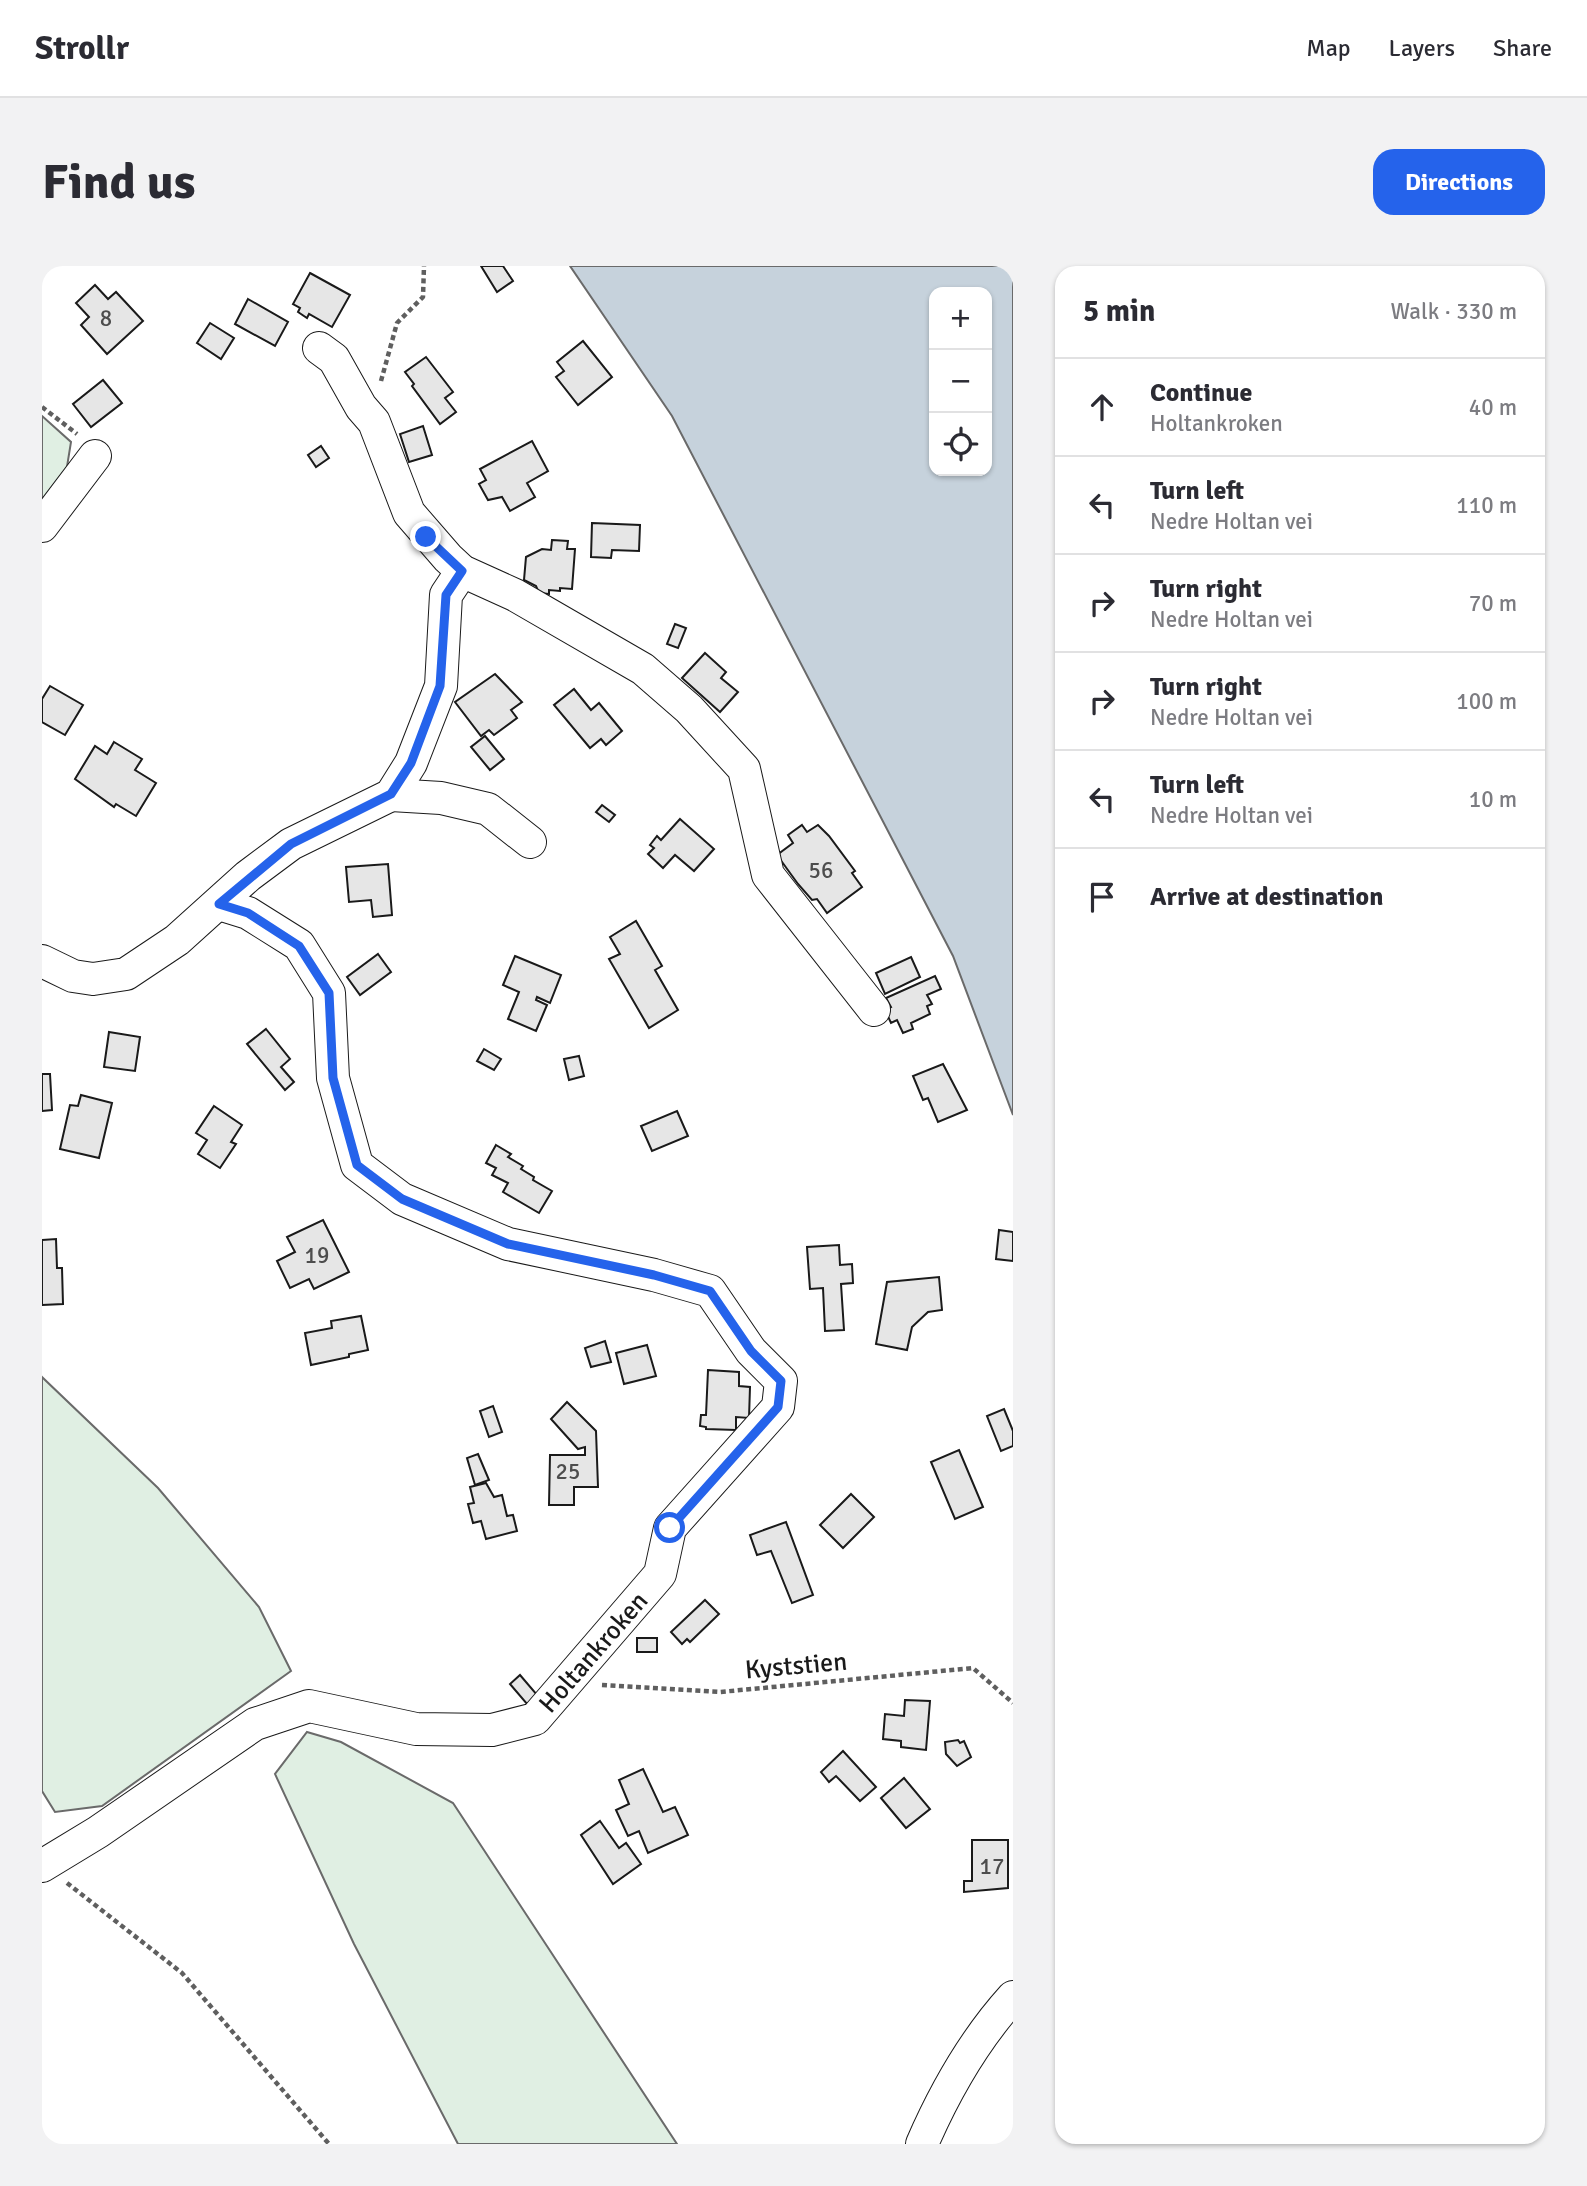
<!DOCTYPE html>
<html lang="en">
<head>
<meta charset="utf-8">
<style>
	body { margin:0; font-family:Signika,sans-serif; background:#f2f2f3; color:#2b2b33 }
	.controls { position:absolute; right:21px; top:21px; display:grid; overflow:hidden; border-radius:14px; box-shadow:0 2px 5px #0004 }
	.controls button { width:63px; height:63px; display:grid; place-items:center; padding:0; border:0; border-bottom:2px solid #e1e1e2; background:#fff; color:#2b2b33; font:35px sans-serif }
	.stop { position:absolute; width:21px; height:21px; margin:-16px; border:5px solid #2563eb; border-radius:50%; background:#fff }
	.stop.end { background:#2563eb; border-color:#fff; box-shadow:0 2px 7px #0008 }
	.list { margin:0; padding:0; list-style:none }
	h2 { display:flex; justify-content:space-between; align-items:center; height:91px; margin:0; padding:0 28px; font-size:30px }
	h2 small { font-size:23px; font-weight:400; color:#7c7c81 }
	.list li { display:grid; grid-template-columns:46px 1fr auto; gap:21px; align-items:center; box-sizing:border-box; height:98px; padding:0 28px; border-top:2px solid #e1e1e2 }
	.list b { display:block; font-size:26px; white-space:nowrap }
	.list p { margin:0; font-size:23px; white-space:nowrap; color:#7c7c81 }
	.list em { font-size:23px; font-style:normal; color:#7c7c81 }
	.icon { flex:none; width:38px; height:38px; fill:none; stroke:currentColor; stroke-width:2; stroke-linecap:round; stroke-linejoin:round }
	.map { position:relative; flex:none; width:971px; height:1878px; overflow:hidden; border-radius:21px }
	header { display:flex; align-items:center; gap:42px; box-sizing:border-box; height:98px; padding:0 35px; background:#fff; border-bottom:2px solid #e1e1e2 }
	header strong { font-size:33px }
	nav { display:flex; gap:38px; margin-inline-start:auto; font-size:24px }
	.intro { display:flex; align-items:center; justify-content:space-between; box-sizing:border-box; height:168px; padding:0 42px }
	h1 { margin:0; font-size:49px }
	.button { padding:18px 32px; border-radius:21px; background:#2563eb; color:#fff; font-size:24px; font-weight:700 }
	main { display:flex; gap:42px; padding:0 42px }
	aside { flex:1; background:#fff; border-radius:21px; box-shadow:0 2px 5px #0004 }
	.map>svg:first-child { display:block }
	.green { fill:#e0efe3; stroke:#6a6a6a; stroke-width:2 }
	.water { fill:#c6d2dc; stroke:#6a6a6a; stroke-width:2; fill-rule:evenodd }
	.building { fill:#e6e6e6; stroke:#1a1a1a; stroke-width:2 }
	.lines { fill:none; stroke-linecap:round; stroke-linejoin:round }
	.minor-casing { stroke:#1a1a1a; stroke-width:34 }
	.path { stroke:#5f5f5f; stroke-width:4.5; stroke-dasharray:5 3.5; stroke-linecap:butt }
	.minor { stroke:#fff; stroke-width:32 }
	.route { stroke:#2563eb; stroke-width:9 }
	.labels { text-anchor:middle; stroke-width:5; stroke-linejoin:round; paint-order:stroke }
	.number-label { font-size:23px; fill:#4d4d4d }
	.street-label { font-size:26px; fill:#1a1a1a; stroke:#fff }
</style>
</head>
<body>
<header>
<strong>Strollr</strong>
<nav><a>Map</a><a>Layers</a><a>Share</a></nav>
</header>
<div class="intro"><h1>Find us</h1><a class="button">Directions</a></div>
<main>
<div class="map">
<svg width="971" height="1878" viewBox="0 0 971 1878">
	<rect width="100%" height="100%" fill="#fff"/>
	<g class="green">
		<polygon points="0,150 29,176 23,213 0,241"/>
		<polygon points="0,1111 116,1222 217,1341 249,1405 60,1540 13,1546 0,1525"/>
		<polygon points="265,1466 299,1476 411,1537 635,1878 416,1878 312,1678 233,1508"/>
	</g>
	<path class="water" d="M528,0H971V849L911,690L630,150ZM892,26H945V205H892Z"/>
	<g class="building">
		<polygon points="439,0 461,0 471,15 455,26"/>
		<polygon points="268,7 308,29 290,61 267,48 265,52 256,46 258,42 251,38"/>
		<polygon points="53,19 66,33 74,26 101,55 65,88 39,59 47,51 34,37"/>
		<polygon points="206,33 246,56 233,80 193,58"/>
		<polygon points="168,57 192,72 179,93 155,77"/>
		<polygon points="541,75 570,111 536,139 514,111 522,105 515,96"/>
		<polygon points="384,91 411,126 403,132 414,146 398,158 370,120 372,118 363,106"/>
		<polygon points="61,114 80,137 49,161 31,138"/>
		<polygon points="381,160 390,189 367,196 358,168"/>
		<polygon points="490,175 506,205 485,217 493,231 468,245 460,231 446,234 437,218 444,214 438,203"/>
		<polygon points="279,180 287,192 274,201 266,189"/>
		<polygon points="550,257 598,259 597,285 570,284 569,292 549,291"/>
		<polygon points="510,274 526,275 525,283 533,283 530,323 518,322 518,325 507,324 507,328 497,327 494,320 482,314 484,291 500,283 509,284"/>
		<polygon points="633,358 644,362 636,382 625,378"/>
		<polygon points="663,387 684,406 679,412 696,426 678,446 640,412"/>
		<polygon points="453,408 480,436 469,444 475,452 452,469 447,464 439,470 413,436"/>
		<polygon points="8,420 41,439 23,469 0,456 0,433"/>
		<polygon points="532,423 549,444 557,437 580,465 564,479 559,473 548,482 512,439"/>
		<polygon points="443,470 462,493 448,504 429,481"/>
		<polygon points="72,476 100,493 93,504 114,517 94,550 74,538 72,541 33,513 53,480 65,488"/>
		<polygon points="560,539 573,549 567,556 554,546"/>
		<polygon points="638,553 672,583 652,605 633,589 621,602 606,588 612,582 608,579 615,570 619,574"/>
		<polygon points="760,559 765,566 776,559 787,570 813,605 810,607 820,621 785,647 775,633 770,634 756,618 735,589 751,577 746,569"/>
		<polygon points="346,598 350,649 331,651 329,634 307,636 304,601"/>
		<polygon points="594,655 620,700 613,704 636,744 607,762 567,693 578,688 568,671"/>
		<polygon points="336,688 349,706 318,729 305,711"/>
		<polygon points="473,690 519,709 508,737 495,731 494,734 505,739 494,765 466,753 477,726 461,719"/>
		<polygon points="869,691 878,711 843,728 834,707"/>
		<polygon points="893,710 899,723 885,729 890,738 885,740 888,748 869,757 871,763 861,767 855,754 849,757 843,744 849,741 844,732"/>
		<polygon points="224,763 248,793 239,801 252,816 243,824 205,778"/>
		<polygon points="67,766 98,771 93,805 62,801"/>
		<polygon points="442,783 459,793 452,804 435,795"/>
		<polygon points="537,790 542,810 527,814 522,793"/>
		<polygon points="901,798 925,844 896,856 886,832 881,834 871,810"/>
		<polygon points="0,808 8,808 10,844 0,845"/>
		<polygon points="39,829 70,837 57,892 18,883 28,839 36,840"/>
		<polygon points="172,840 200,859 189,876 194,878 178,902 156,888 165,874 154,867"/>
		<polygon points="635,845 646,870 610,885 599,860"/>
		<polygon points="454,879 469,888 466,891 481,900 479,903 492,911 491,914 510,925 497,947 461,926 466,917 450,909 454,902 444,897"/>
		<polygon points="281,954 307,1006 272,1023 267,1013 248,1022 235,995 253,986 245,971"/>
		<polygon points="957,964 971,966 971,995 954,993"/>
		<polygon points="14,973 15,1002 20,1002 21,1038 0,1039 0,974"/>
		<polygon points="797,979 798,999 810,998 811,1017 799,1018 802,1064 783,1065 781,1022 768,1023 765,981"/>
		<polygon points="897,1011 900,1044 886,1046 870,1061 865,1084 834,1078 845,1016"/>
		<polygon points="319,1050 326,1084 307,1088 307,1091 269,1099 263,1067 290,1062 289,1055"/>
		<polygon points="563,1075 569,1096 549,1101 543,1082"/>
		<polygon points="605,1079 614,1110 582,1118 574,1087"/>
		<polygon points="666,1104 697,1106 697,1120 708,1121 707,1152 694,1151 694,1164 664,1163 664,1161 658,1160 659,1149 664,1149"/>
		<polygon points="525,1136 554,1165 556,1221 532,1221 532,1239 507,1239 508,1189 543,1189 543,1181 536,1183 509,1153"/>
		<polygon points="451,1140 460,1166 447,1171 438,1145"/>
		<polygon points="962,1143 971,1165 971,1180 959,1185 945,1150"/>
		<polygon points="917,1184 941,1241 913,1253 889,1196"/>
		<polygon points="436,1188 447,1214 433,1219 425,1192"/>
		<polygon points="444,1217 452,1231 460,1229 465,1250 471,1249 475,1265 444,1273 439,1255 431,1257 426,1238 432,1237 428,1221"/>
		<polygon points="809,1228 832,1251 801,1282 778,1259"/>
		<polygon points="744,1256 771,1329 750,1337 729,1285 715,1289 708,1269"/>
		<polygon points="663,1334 677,1348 648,1376 645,1373 640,1378 629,1366"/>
		<rect x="595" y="1372" width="20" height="14"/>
		<polygon points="478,1409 496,1430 485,1438 468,1418"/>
		<polygon points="863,1434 888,1435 884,1484 859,1481 859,1475 841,1473 843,1448 862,1450"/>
		<polygon points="916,1474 918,1477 922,1475 929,1491 915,1500 904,1488 903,1476"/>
		<polygon points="801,1485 834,1521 818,1535 794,1510 787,1516 779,1506"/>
		<polygon points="601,1503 621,1546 633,1541 646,1569 606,1587 597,1565 586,1570 574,1544 587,1538 577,1514"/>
		<polygon points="862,1512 888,1543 864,1562 839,1532"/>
		<polygon points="558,1555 577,1582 584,1577 599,1598 571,1618 539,1569"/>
		<polygon points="930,1574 966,1574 966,1622 922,1626 922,1615 930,1615"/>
	</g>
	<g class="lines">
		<g class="minor-casing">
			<g id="minor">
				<polyline points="277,82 292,93 319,141 332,156 367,247 406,292 420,305 473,329 601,403 647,443 702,503 726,609 832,744"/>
				<polyline points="0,260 53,190"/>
				<polyline points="349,529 399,532 446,543 488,576"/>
				<polyline points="0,695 31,710 51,713 84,708 135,674 206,610 249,578 349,529 369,497 399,420 404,329 420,305"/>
				<polyline points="0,1600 56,1566 213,1458 267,1440 374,1463 450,1464 493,1453 618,1308 628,1262 736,1141 739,1115 709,1085 668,1025 612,1009 466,978 360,933 315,899 291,812 287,727 257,679 206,647 177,638"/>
				<path d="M880,1878C903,1825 932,1774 971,1731"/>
			</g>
		</g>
		<g class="path">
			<polyline points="339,115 355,57 381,31 382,0"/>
			<polyline points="0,141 35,168"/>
			<polyline points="560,1419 678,1426 931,1402 971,1437"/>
			<polyline points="25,1617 140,1707 287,1878"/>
		</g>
		<use href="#minor" class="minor"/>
	</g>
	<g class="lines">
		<polyline class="route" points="384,271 420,305 404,329 398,420 369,497 349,528 249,578 177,638 206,647 257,680 287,727 291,812 315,899 360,933 466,978 612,1009 668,1025 709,1085 739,1115 736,1141 628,1262"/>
	</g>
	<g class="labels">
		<g class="number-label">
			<text x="64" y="60">8</text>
			<text x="779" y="612">56</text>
			<text x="275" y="997">19</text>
			<text x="526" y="1213">25</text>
			<text x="950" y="1608">17</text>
		</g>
		<g class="street-label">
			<text transform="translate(551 1386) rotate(-49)" y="9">Holtankroken</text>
			<text transform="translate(754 1399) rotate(-5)" y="9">Kyststien</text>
		</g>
	</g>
</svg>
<div class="controls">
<button>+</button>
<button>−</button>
<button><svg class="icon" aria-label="locate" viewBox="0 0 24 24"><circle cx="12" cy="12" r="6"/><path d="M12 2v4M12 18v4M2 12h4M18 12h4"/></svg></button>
</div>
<div class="stop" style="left:628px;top:1262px"></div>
<div class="stop end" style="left:384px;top:271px"></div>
</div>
<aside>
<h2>5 min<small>Walk · 330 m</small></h2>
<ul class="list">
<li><svg class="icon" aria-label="ahead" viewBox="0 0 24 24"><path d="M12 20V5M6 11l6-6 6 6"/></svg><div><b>Continue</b><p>Holtankroken</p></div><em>40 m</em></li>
<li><svg class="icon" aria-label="left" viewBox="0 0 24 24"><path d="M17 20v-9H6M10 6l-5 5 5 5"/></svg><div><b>Turn left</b><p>Nedre Holtan vei</p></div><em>110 m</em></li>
<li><svg class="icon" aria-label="right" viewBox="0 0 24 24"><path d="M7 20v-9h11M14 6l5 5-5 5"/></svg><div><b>Turn right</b><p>Nedre Holtan vei</p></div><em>70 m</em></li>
<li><svg class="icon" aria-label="right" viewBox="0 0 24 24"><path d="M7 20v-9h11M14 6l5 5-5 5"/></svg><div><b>Turn right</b><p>Nedre Holtan vei</p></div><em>100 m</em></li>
<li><svg class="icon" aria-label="left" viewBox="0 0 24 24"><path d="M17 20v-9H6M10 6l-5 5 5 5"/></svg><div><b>Turn left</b><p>Nedre Holtan vei</p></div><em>10 m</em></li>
<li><svg class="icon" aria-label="arrive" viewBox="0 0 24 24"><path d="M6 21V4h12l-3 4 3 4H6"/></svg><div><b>Arrive at destination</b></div></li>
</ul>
</aside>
</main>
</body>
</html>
